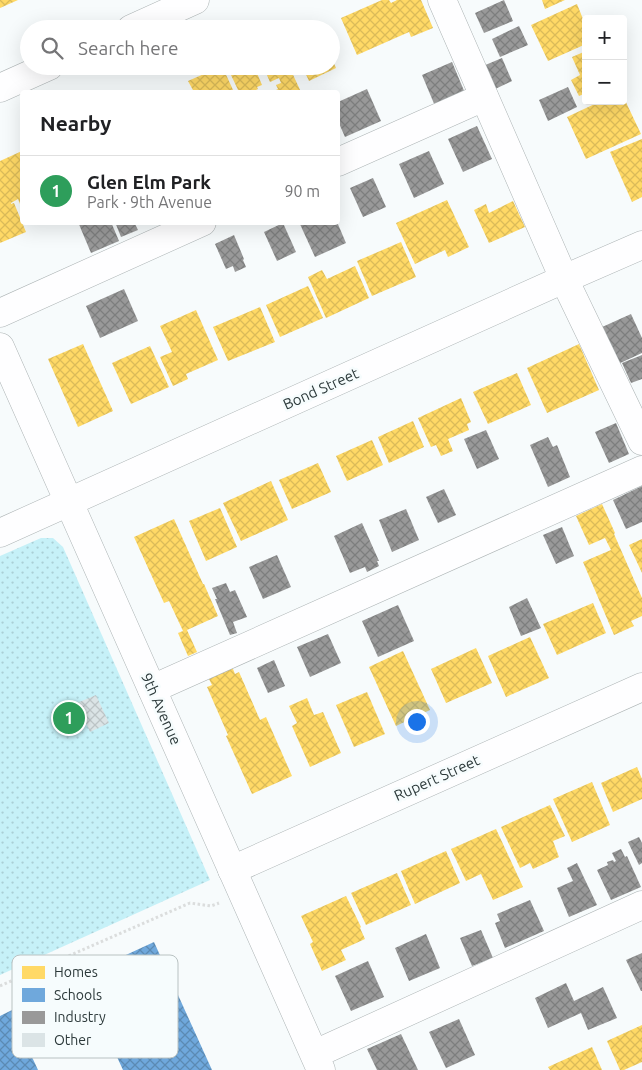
<!DOCTYPE html>
<html lang="en">
<head>
<meta charset="utf-8">
<style>
	body { margin:0; font-family:Ubuntu,sans-serif; background:#f6f6f6; color:#202124 }
	.controls { position:absolute; right:15px; top:15px; display:grid; overflow:hidden; border-radius:5px; box-shadow:0 5px 20px #0002 }
	.controls button { width:45px; height:45px; display:grid; place-items:center; padding:0; border:0; border-bottom:1px solid #e0e0e0; background:#fff; color:#202124; font:25px sans-serif }
	.you { position:absolute; left:416px; top:721px; width:18px; height:18px; margin:-12px; border:4px solid #fff; border-radius:50%; background:#1a73e8; box-shadow:0 0 0 8px #1a73e833 }
	.badge { display:grid; place-items:center; width:32px; height:32px; border-radius:50%; background:#0b8043; color:#fff; font-size:16px; font-weight:700 }
	.pin { position:absolute; translate:-50% -50%; border:2px solid #fff; box-shadow:0 1px 5px #0006 }
	.list { margin:0; padding:0; list-style:none }
	h2 { display:flex; justify-content:space-between; align-items:center; height:65px; margin:0; padding:0 20px; font-size:21px }
	h2 small { font-size:16px; font-weight:400; color:#757577 }
	.list li { display:grid; grid-template-columns:32px 1fr auto; gap:15px; align-items:center; box-sizing:border-box; height:70px; padding:0 20px; border-top:1px solid #e0e0e0 }
	.list b { display:block; font-size:19px; white-space:nowrap }
	.list p { margin:0; font-size:16px; white-space:nowrap; color:#757577 }
	.list em { font-size:16px; font-style:normal; color:#757577 }
	.icon { flex:none; width:28px; height:28px; fill:none; stroke:currentColor; stroke-width:2; stroke-linecap:round; stroke-linejoin:round }
	.map { position:relative; flex:none; width:642px; height:1070px; overflow:hidden }
	.search { position:absolute; background:#fff; box-shadow:0 5px 20px #0002; left:20px; top:20px; width:320px; height:55px; display:flex; align-items:center; gap:12px; box-sizing:border-box; padding:0 18px; border-radius:28px; color:#757577; font-size:19px }
	.panel { position:absolute; background:#fff; box-shadow:0 5px 20px #0002; left:20px; top:90px; width:320px; height:135px; border-radius:5px }
	.map>svg:first-child { display:block }
	.park { fill:url(#park-dots) }
	.homes { fill:url(#homes-cross-hatch) }
	.schools { fill:url(#schools-cross-hatch) }
	.industry { fill:url(#industry-cross-hatch) }
	.building { fill:url(#building-cross-hatch) }
	.lines { fill:none; stroke-linecap:round; stroke-linejoin:round }
	.minor-casing { stroke:#adb4b5; stroke-width:29 }
	.path { stroke:#dbdddd; stroke-width:3; stroke-dasharray:2.5 2.5; stroke-linecap:butt }
	.minor { stroke:#fefeff; stroke-width:28 }
	.labels { text-anchor:middle; stroke-width:5; stroke-linejoin:round; paint-order:stroke }
	.street-label { font-size:15px; fill:#2c393a; stroke:#f6fcfd }
	.key { fill:#f6fcfd; stroke:#b9c2c2; stroke-width:1 }
	.key-label { font-size:14px; fill:#2c393a }
</style>
</head>
<body>
<div class="map">
<svg width="642" height="1070" viewBox="0 0 642 1070">
	<defs>
		<pattern id="park-dots" width="8" height="8" patternUnits="userSpaceOnUse" patternTransform="scale(1.25)"><rect width="8" height="8" fill="#c6f1f8"/><path d="M2 2h.1M6 6h.1" fill="none" stroke="#aacfd5" stroke-width="1.8" stroke-linecap="round"/></pattern>
		<pattern id="homes-cross-hatch" width="8" height="8" patternUnits="userSpaceOnUse" patternTransform="scale(1.25)"><rect width="8" height="8" fill="#ffd966"/><path d="M0 0l8 8M0 8l8-8" fill="none" stroke="#dbbb59"/></pattern>
		<pattern id="schools-cross-hatch" width="8" height="8" patternUnits="userSpaceOnUse" patternTransform="scale(1.25)"><rect width="8" height="8" fill="#6fa8dc"/><path d="M0 0l8 8M0 8l8-8" fill="none" stroke="#5b8ab3"/></pattern>
		<pattern id="industry-cross-hatch" width="8" height="8" patternUnits="userSpaceOnUse" patternTransform="scale(1.25)"><rect width="8" height="8" fill="#999"/><path d="M0 0l8 8M0 8l8-8" fill="none" stroke="#7d7e7e"/></pattern>
		<pattern id="building-cross-hatch" width="8" height="8" patternUnits="userSpaceOnUse" patternTransform="scale(1.25)"><rect width="8" height="8" fill="#dbe4e6"/><path d="M0 0l8 8M0 8l8-8" fill="none" stroke="#bcc4c6"/></pattern>
	</defs>
	<rect width="100%" height="100%" fill="#f7fbfc"/>
	<polygon class="park" points="41,538 53,538 63,547 210,880 0,975 0,556"/>
	<g class="homes">
		<polygon points="0,0 18,0 0,8"/>
		<polygon points="382,0 389,0 391,3 397,0 421,0 433,28 411,37 409,32 357,55 341,18"/>
		<polygon points="542,0 565,0 545,9"/>
		<polygon points="577,4 583,19 590,16 591,19 586,19 586,44 548,61 531,25"/>
		<polygon points="586,51 586,93 579,96 571,80 580,75 572,57"/>
		<polygon points="331,57 336,68 309,81 302,66 331,66"/>
		<polygon points="222,66 234,92 194,92 188,81"/>
		<polygon points="243,66 254,66 262,85 257,87 258,89 254,91 255,92 239,92 231,75 240,71 238,68"/>
		<polygon points="263,66 289,66 301,92 274,92 274,91 278,89 276,85 281,83 279,78 270,82"/>
		<polygon points="623,96 641,134 586,159 567,117 601,101 623,101"/>
		<polygon points="642,139 642,197 632,202 610,152"/>
		<polygon points="22,151 22,209 18,199 11,203 11,204 14,203 26,232 0,243 0,161"/>
		<polygon points="447,200 469,247 448,257 445,250 415,264 396,223"/>
		<polygon points="513,201 525,227 489,243 474,210 486,204 489,213"/>
		<polygon points="401,242 416,277 372,296 357,261"/>
		<polygon points="355,266 369,298 326,318 308,277 322,270 327,279"/>
		<polygon points="308,286 323,318 280,337 266,305"/>
		<polygon points="260,307 275,342 228,361 213,327"/>
		<polygon points="196,310 218,360 186,374 188,379 173,386 160,357 172,352 160,326"/>
		<polygon points="83,344 113,411 78,427 48,359"/>
		<polygon points="579,344 599,390 547,413 527,368"/>
		<polygon points="150,346 169,387 131,404 112,363"/>
		<polygon points="517,373 531,405 488,424 473,392"/>
		<polygon points="461,398 471,422 467,424 469,430 448,439 453,451 441,456 436,445 431,447 418,418"/>
		<polygon points="413,421 424,447 389,463 378,437"/>
		<polygon points="372,440 383,465 347,481 336,456"/>
		<polygon points="318,463 331,492 292,509 279,480"/>
		<polygon points="271,481 288,520 241,541 223,503"/>
		<polygon points="602,504 615,533 614,534 642,598 642,616 631,621 634,626 614,635 583,562 611,550 605,538 589,545 576,516"/>
		<polygon points="220,508 237,547 206,561 189,521"/>
		<polygon points="174,519 203,584 204,584 218,616 187,630 197,652 188,656 178,633 183,631 169,601 164,603 134,537"/>
		<polygon points="642,539 642,573 629,545"/>
		<polygon points="593,603 606,633 557,655 543,624"/>
		<polygon points="530,637 549,678 506,697 488,656"/>
		<polygon points="476,648 492,683 446,703 431,669"/>
		<polygon points="403,651 430,710 396,726 369,667"/>
		<polygon points="231,664 235,674 239,672 260,720 266,717 292,776 252,794 226,736 228,735 207,687 212,685 207,675"/>
		<polygon points="367,692 385,734 354,747 336,705"/>
		<polygon points="307,698 314,715 323,712 341,753 310,767 292,726 297,723 289,706"/>
		<polygon points="637,767 642,779 642,799 613,812 601,783"/>
		<polygon points="592,782 610,825 572,842 553,799"/>
		<polygon points="550,805 565,836 553,841 559,857 533,869 530,863 520,868 501,827"/>
		<polygon points="496,829 523,887 493,900 481,874 466,881 451,849"/>
		<polygon points="446,851 460,883 415,904 401,871"/>
		<polygon points="397,873 411,905 366,925 351,893"/>
		<polygon points="346,896 361,927 360,928 365,939 341,950 346,960 322,971 310,944 313,942 301,916"/>
		<polygon points="642,1025 642,1062 624,1070 620,1070 607,1041"/>
		<polygon points="592,1047 602,1070 550,1070 548,1067"/>
	</g>
	<polygon class="schools" points="154,942 212,1070 123,1070 99,1018 58,1037 61,1044 32,1057 38,1070 0,1070 0,1016 12,1010 27,1045 55,1032 51,1022 36,1029 24,1002"/>
	<g class="industry">
		<polygon points="504,0 513,21 484,33 475,13"/>
		<polygon points="519,26 528,45 500,57 492,39"/>
		<polygon points="502,58 512,81 493,90 483,66"/>
		<polygon points="452,62 465,93 435,106 422,75"/>
		<polygon points="568,87 577,107 548,121 539,100"/>
		<polygon points="367,89 381,121 345,137 338,121 338,102"/>
		<polygon points="477,126 492,159 463,172 448,139"/>
		<polygon points="429,151 444,184 414,198 399,164"/>
		<polygon points="373,178 386,207 363,217 350,188"/>
		<polygon points="78,222 111,222 119,241 91,253"/>
		<polygon points="115,222 134,222 138,230 121,237"/>
		<polygon points="299,222 337,222 346,243 315,257"/>
		<polygon points="283,223 296,252 277,261 264,232"/>
		<polygon points="234,235 244,259 243,260 246,267 235,272 233,266 226,269 215,244"/>
		<polygon points="124,289 138,321 100,338 86,306"/>
		<polygon points="631,314 642,338 642,353 616,365 600,328"/>
		<polygon points="642,355 642,379 631,383 622,363"/>
		<polygon points="616,423 629,454 609,463 595,432"/>
		<polygon points="486,430 499,459 477,469 464,439"/>
		<polygon points="548,437 553,447 557,445 570,477 548,487 530,445"/>
		<polygon points="642,486 642,522 626,529 613,500"/>
		<polygon points="444,489 456,515 438,523 426,497"/>
		<polygon points="406,509 419,540 392,552 379,520"/>
		<polygon points="362,523 379,561 377,561 379,566 367,572 365,567 350,573 334,536"/>
		<polygon points="562,527 574,556 556,564 543,535"/>
		<polygon points="277,555 291,587 263,599 249,567"/>
		<polygon points="226,583 230,592 235,590 247,617 233,622 237,633 230,635 215,599 217,599 212,588"/>
		<polygon points="527,598 541,628 521,636 509,607"/>
		<polygon points="398,605 414,641 378,657 362,621"/>
		<polygon points="328,634 341,663 310,677 297,647"/>
		<polygon points="274,660 285,686 268,693 257,668"/>
		<polygon points="639,837 642,843 642,863 639,865 628,842"/>
		<polygon points="621,849 625,857 627,856 641,887 611,900 597,870 608,865 607,862 613,860 614,862 616,861 612,853"/>
		<polygon points="577,863 597,905 569,917 557,888 573,881 567,868"/>
		<polygon points="530,900 544,931 505,948 495,923 500,921 497,914"/>
		<polygon points="481,930 493,958 472,966 460,938"/>
		<polygon points="426,934 440,968 409,981 395,948"/>
		<polygon points="642,953 642,991 641,991 626,960"/>
		<polygon points="368,961 384,997 351,1011 335,976"/>
		<polygon points="566,983 574,1001 603,987 617,1018 588,1030 581,1013 548,1028 535,998"/>
		<polygon points="459,1019 475,1055 446,1068 429,1032"/>
		<polygon points="401,1034 418,1070 377,1070 367,1049"/>
	</g>
	<polygon class="building" points="96,695 109,723 90,732 77,703"/>
	<g class="lines">
		<g class="minor-casing">
			<g id="minor">
				<polyline points="442,0 564,279 642,441"/>
				<polyline points="131,29 195,0"/>
				<polyline points="0,88 49,66"/>
				<polyline points="338,162 484,97"/>
				<polyline points="0,313 202,222"/>
				<polyline points="0,347 321,1070"/>
				<polyline points="0,533 564,279 642,245"/>
				<polyline points="152,689 642,470"/>
				<polyline points="232,870 642,687"/>
				<polyline points="315,1054 642,905"/>
			</g>
		</g>
		<polyline class="path" points="0,986 190,903 211,906 219,903"/>
		<use href="#minor" class="minor"/>
	</g>
	<g class="labels">
		<g class="street-label">
			<text transform="translate(321 389) rotate(-24)" y="5">Bond Street</text>
			<text transform="translate(161 709) rotate(66)" y="5">9th Avenue</text>
			<text transform="translate(437 778) rotate(-24)" y="5">Rupert Street</text>
		</g>
	</g>
	<rect x="12" y="955" width="166" height="103" rx="8" class="key"/>
	<rect x="22" y="966" width="23" height="13" fill="#ffd966"/>
	<rect x="22" y="988" width="23" height="14" fill="#6fa8dc"/>
	<rect x="22" y="1011" width="23" height="13" fill="#999"/>
	<rect x="22" y="1033" width="23" height="14" fill="#dbe4e6"/>
	<g class="key-label">
		<text x="54" y="977">Homes</text>
		<text x="54" y="1000">Schools</text>
		<text x="54" y="1022">Industry</text>
		<text x="54" y="1045">Other</text>
	</g>
</svg>
<div class="controls">
<button>+</button>
<button>−</button>
</div>
<div class="you"></div>
<div class="pin badge" style="left:69px;top:718px;background:#2e9e5b">1</div>
<div class="search"><svg class="icon" aria-label="search" viewBox="0 0 24 24"><circle cx="10" cy="10" r="6"/><path d="M15 15l6 6"/></svg>Search here</div>
<section class="panel">
<h2>Nearby<small></small></h2>
<ul class="list">
<li><span class="badge" style="background:#2e9e5b">1</span><div><b>Glen Elm Park</b><p>Park · 9th Avenue</p></div><em>90 m</em></li>
</ul>
</section>
</div>
</body>
</html>
